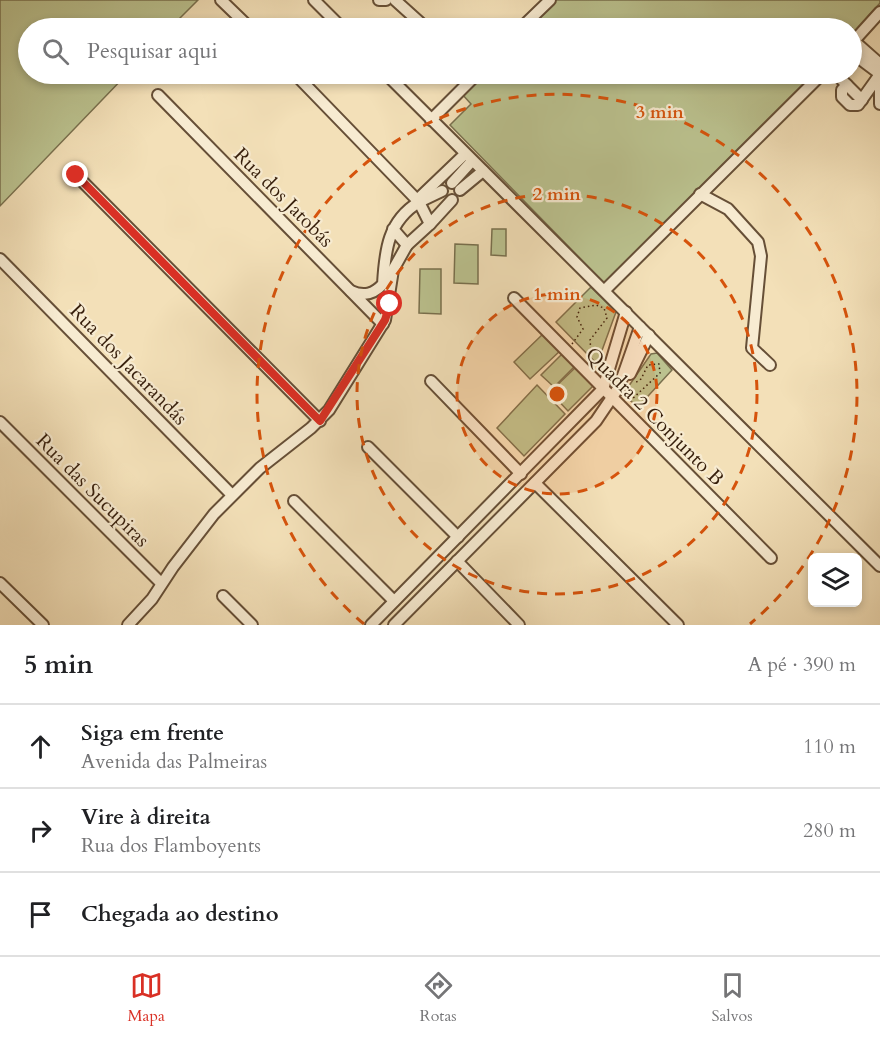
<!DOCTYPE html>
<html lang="pt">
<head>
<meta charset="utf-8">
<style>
	body { margin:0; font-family:Cardo,serif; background:#f6f6f6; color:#202124 }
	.controls { position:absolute; right:18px; bottom:18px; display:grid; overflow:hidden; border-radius:9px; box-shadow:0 3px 9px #0003 }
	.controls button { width:54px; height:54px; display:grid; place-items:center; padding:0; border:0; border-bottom:2px solid #e0e0e0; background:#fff; color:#202124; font:30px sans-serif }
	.stop { position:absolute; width:18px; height:18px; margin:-14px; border:4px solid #d93025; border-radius:50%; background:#fff }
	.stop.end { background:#d93025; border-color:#fff; box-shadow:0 2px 6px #0008 }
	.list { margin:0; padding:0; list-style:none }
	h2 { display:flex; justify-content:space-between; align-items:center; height:78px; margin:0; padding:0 24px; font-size:26px }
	h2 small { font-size:20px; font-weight:400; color:#757577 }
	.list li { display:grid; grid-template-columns:39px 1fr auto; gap:18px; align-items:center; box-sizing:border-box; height:84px; padding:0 24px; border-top:2px solid #e0e0e0 }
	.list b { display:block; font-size:22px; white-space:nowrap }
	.list p { margin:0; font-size:20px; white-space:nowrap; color:#757577 }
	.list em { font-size:20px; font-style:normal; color:#757577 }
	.icon { flex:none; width:33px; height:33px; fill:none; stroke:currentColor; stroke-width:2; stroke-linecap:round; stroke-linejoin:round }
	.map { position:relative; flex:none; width:880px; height:625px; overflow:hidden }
	.search { position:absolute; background:#fff; box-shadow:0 3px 9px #0003; left:18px; right:18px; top:18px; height:66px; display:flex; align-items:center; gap:15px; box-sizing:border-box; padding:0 21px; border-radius:33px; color:#757577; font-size:22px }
	.sheet { height:330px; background:#fff }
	nav { display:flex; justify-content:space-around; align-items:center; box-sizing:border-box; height:84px; border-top:2px solid #e0e0e0; background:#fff; font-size:16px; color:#757577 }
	nav a { display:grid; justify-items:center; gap:3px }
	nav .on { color:#d93025 }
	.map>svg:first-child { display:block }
	.green { fill:#bbc28f; stroke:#79704e; stroke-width:1.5 }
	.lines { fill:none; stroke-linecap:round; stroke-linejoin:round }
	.minor-casing { stroke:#664f37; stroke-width:14 }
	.path { stroke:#371f0c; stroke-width:1.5; stroke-dasharray:1.5 3; stroke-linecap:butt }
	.minor { stroke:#f7ebd1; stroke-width:10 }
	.route { stroke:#d93025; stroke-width:8 }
	.ring { fill:none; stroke:#d6530c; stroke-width:3; stroke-dasharray:10 8 }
	.labels { text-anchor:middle; stroke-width:4.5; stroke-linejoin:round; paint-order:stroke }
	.street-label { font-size:20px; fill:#371f0c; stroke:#f7ebd1 }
	.centre { fill:#d6530c; stroke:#f7ebd1; stroke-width:3 }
	.ring-label { font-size:18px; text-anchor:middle; font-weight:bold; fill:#d6530c; stroke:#f7ebd1; stroke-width:4.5; stroke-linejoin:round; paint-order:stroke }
</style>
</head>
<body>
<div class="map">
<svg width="880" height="625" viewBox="0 0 880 625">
	<rect width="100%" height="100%" fill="#f3e0b8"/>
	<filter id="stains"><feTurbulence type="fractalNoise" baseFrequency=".00333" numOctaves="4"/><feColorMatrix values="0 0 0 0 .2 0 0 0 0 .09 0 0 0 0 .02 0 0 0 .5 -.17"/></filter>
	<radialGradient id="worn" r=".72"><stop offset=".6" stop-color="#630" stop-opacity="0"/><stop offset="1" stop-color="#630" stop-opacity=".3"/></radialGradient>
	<g class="green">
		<polygon points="0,0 198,0 170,28 28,28 28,74 127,74 0,206"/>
		<polygon points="556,0 880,0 880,3 852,35 852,28 527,28"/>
		<polygon points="482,74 817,74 608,287 450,125 471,104 462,94"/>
		<polygon points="492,229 506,229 506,256 491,255"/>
		<polygon points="455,244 478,245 478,284 454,283"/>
		<polygon points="420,269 441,269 441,314 419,313"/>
		<polygon points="591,287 616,312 597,364 556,322"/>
		<polygon points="544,333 561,350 530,379 514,362"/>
		<polygon points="564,352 576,365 554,387 541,375"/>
		<polygon points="657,353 672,370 638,407 626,397 626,390 651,354"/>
		<polygon points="577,366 595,384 568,411 550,392"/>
		<polygon points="537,385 565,414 524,456 497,428"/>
	</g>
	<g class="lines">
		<g class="minor-casing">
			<g id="minor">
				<polyline points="221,0 250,28"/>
				<polyline points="314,0 342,28"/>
				<polyline points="379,0 386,0"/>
				<polyline points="395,0 426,28"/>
				<polyline points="521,28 550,0"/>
				<polyline points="854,41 880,64"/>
				<polyline points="852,43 880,12"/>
				<polyline points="852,53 880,74"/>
				<polyline points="295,74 419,202 442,191"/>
				<polyline points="386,74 880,566"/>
				<polyline points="836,74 862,100"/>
				<polyline points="880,75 880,104"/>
				<polyline points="847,85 842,90 842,97 850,105 858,105 878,77"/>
				<polyline points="158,95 383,324"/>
				<polyline points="431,120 477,74"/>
				<polyline points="76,175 320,421"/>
				<polyline points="452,183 472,161"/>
				<polyline points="460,190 483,171"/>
				<polyline points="700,194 728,209 758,242 761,256 752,348 770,365"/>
				<polyline points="418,199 465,154"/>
				<polyline points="430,224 452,200"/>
				<polyline points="0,259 232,495"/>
				<polyline points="605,290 822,74"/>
				<path d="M351,291C364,297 374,294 383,284C385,250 388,221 419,202L430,224L407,245L393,229"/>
				<polyline points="514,298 771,558"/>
				<polyline points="630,374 649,335"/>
				<polyline points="431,381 521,474"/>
				<polyline points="0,422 161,583"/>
				<polyline points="368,447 458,537"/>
				<polyline points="535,483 678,625"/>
				<polyline points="294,501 394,601"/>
				<polyline points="457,561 519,625"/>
				<polyline points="0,583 43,625"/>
				<polyline points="223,596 252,625"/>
				<polyline points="128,625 152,599 173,567 214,514 260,468 311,428 329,410 385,320 393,270 407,245"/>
				<polyline points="371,625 603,389 626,312"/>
				<polyline points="394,625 596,421 619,387 640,327"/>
			</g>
		</g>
		<g class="path">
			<polyline points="572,344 583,329 577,317 580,308 596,305 604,308 607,318 590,340 591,352 589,361"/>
			<polyline points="630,401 660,373 659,364 648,365 641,379 635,383"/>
		</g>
		<use href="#minor" class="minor"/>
	</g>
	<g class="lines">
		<polyline class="route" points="76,175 320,421 385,320 390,304"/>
	</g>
	<circle cx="557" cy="394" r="100" fill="#d6530c" fill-opacity=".12"/>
	<g class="ring">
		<circle cx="557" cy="394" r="100"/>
		<circle cx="557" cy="394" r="200"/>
		<path d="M364 624A300 300 0 1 1 750 624"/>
	</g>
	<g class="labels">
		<g class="street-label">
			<text transform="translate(284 197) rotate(45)" y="7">Rua dos Jatobás</text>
			<text transform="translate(129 364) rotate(46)" y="7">Rua dos Jacarandás</text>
			<text transform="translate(655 416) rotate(45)" y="7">Quadra 2 Conjunto B</text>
			<text transform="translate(93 490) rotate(45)" y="7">Rua das Sucupiras</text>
		</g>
	</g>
	<circle cx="557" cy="394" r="9" class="centre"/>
	<g class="ring-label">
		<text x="660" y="118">3 min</text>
		<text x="557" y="200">2 min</text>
		<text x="557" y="300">1 min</text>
	</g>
	<rect width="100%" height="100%" filter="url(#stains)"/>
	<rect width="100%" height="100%" fill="url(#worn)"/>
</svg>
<div class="controls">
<button><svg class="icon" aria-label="layers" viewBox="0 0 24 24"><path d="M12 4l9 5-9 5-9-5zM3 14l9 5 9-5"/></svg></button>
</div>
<div class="stop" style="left:390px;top:304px"></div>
<div class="stop end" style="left:76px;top:175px"></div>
<div class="search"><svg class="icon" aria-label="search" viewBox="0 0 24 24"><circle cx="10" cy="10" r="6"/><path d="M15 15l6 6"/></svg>Pesquisar aqui</div>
</div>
<section class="sheet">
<h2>5 min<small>A pé · 390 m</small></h2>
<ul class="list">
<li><svg class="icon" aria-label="ahead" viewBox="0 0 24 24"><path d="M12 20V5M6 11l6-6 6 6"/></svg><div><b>Siga em frente</b><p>Avenida das Palmeiras</p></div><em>110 m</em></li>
<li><svg class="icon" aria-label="right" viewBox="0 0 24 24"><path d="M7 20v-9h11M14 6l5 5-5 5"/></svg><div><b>Vire à direita</b><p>Rua dos Flamboyents</p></div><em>280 m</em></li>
<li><svg class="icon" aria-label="arrive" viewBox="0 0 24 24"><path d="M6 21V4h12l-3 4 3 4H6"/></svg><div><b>Chegada ao destino</b></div></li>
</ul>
</section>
<nav>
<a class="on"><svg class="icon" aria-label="map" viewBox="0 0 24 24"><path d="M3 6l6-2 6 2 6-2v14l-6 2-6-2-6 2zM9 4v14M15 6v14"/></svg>Mapa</a>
<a><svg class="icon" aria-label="directions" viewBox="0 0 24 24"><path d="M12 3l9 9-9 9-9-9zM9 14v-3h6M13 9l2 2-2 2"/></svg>Rotas</a>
<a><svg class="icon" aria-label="saved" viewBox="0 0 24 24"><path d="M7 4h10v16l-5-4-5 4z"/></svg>Salvos</a>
</nav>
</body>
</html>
